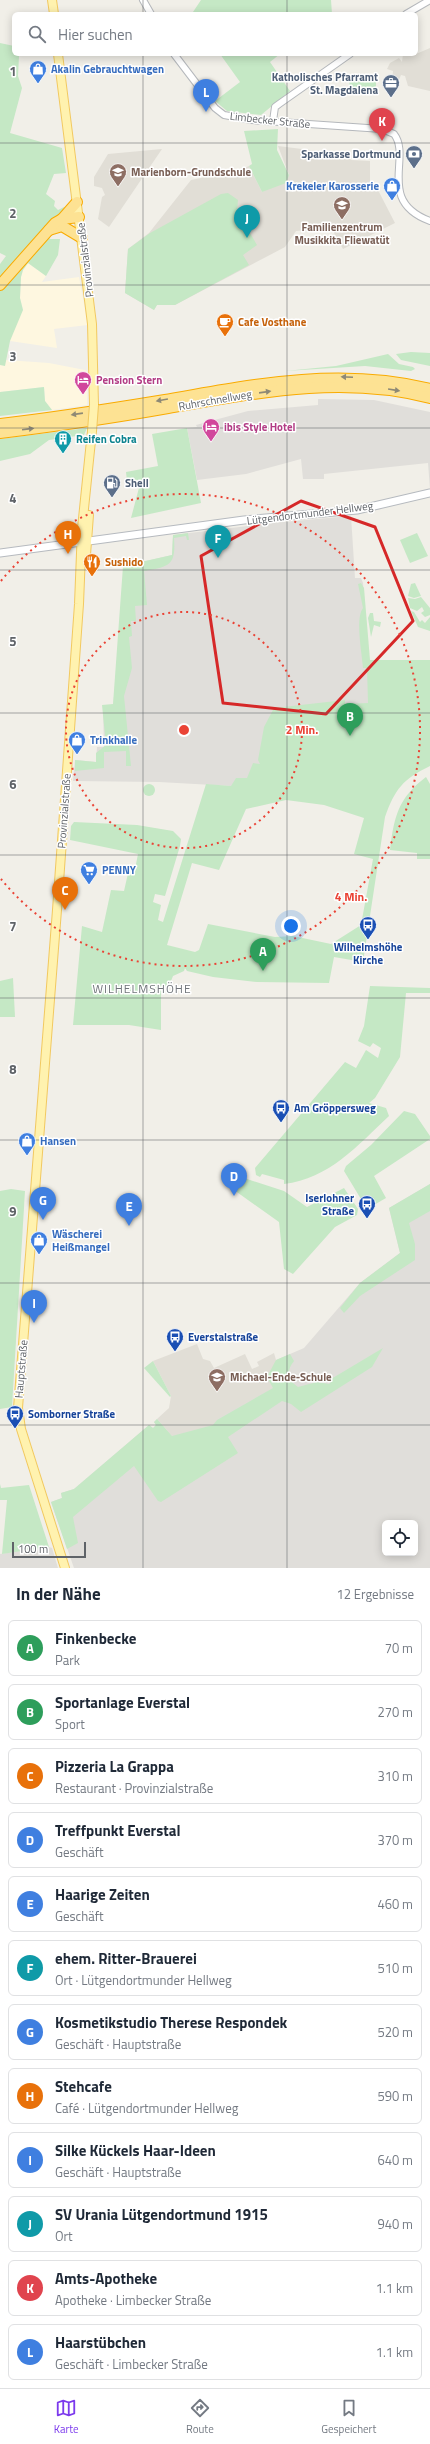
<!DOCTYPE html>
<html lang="de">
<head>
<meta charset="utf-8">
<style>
	body { margin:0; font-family:"Titillium Web",sans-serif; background:#f6f6f7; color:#1f2937 }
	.controls { position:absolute; right:12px; bottom:12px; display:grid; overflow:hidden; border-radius:6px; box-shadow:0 2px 10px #0003 }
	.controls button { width:36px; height:36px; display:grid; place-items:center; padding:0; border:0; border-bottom:1px solid #e0e1e3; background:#fff; color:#1f2937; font:20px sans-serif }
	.scale { position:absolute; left:12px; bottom:10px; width:74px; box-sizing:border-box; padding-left:4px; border:2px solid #5f6368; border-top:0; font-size:11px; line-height:14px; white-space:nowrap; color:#5f6368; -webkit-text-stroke:3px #fff; paint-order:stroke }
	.you { position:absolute; left:291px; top:926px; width:14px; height:14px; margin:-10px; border:3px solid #fff; border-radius:50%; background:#1a73e8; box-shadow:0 0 0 6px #1a73e833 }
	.badge { display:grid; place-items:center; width:26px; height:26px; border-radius:50%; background:#7c3aed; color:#fff; font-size:13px; font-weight:700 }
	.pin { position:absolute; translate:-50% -33px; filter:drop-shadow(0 1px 2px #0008) }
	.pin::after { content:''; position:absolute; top:21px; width:14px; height:12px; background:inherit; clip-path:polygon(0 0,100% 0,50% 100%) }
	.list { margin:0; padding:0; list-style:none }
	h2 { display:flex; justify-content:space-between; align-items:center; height:52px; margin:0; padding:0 16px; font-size:17px }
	h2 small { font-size:13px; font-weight:400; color:#747a83 }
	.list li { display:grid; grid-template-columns:26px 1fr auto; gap:12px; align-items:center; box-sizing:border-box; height:56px; margin:0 8px 8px; padding:0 8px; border:1px solid #e0e1e3; border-radius:6px }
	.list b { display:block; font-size:15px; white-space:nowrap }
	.list p { margin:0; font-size:13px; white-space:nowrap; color:#747a83 }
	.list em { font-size:13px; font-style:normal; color:#747a83 }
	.icon { flex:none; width:22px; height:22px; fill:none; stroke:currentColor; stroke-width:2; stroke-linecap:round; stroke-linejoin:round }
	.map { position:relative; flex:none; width:430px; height:1568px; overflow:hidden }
	.search { position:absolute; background:#fff; box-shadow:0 2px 10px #0003; left:12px; right:12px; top:12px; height:44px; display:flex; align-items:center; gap:10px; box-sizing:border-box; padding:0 14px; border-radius:6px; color:#747a83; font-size:15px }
	.sheet { height:820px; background:#fff }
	nav { display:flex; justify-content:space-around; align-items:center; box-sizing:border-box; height:56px; border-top:1px solid #e0e1e3; background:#fff; font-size:11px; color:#747a83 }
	nav a { display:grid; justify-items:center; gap:2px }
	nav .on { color:#7c3aed }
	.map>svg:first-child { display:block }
	.commercial { fill:#fef7e0 }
	.industrial { fill:#e0deda; fill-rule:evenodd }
	.education { fill:#e1ded6 }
	.green { fill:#c5e8c5; fill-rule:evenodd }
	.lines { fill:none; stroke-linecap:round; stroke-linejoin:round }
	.tertiary-casing { stroke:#b5b8bc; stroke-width:8 }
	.secondary-casing { stroke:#b6babf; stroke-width:9 }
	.primary-casing { stroke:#f2c960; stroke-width:10 }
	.motorway-casing { stroke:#f9ab00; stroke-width:12 }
	.tertiary { stroke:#fff; stroke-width:6 }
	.secondary { stroke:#fff; stroke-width:7 }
	.primary { stroke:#fff2af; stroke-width:8 }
	.motorway { stroke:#fde293; stroke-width:10 }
	.primary-bridge-casing { stroke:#f2c960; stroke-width:10; stroke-linecap:butt }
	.primary-bridge { stroke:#fff2af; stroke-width:8 }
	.oneway { fill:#8e8975 }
	.marked { fill:none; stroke:#d62828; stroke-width:3; stroke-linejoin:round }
	.grid { fill:none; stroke:#5f6368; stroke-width:1; stroke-opacity:0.55 }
	.ring { fill:none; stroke:#ea4335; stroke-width:2; stroke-dasharray:2 4 }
	.labels { text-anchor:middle; stroke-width:3; stroke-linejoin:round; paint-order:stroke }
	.shop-label { font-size:11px; font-weight:bold; fill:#366cbe; stroke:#fff; text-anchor:start }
	.service-label { font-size:11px; font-weight:bold; fill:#4e5e75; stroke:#fff; text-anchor:end }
	.street-label { font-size:11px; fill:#5f6368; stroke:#fff }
	.education-label { font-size:11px; font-weight:bold; fill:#785e54; stroke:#fff; text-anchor:start }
	.food-label { font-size:11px; font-weight:bold; fill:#c56008; stroke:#fff; text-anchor:start }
	.hotel-label { font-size:11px; font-weight:bold; fill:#b23c85; stroke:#fff; text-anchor:start }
	.culture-label { font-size:11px; font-weight:bold; fill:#0d838f; stroke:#fff; text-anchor:start }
	.transit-label { font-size:11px; font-weight:bold; fill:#164399; stroke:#fff; text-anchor:start }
	.neighbourhood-label { font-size:12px; letter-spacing:1px; fill:#70757a; stroke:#fff }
	.grid-label { font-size:13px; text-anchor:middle; font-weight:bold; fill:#5f6368; stroke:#fff; stroke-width:3; stroke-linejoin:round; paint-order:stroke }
	.centre { fill:#ea4335; stroke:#fff; stroke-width:2 }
	.ring-label { font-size:12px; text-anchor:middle; font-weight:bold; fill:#ea4335; stroke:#fff; stroke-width:3; stroke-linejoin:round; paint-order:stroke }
</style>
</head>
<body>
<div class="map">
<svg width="430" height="1568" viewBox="0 0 430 1568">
	<rect width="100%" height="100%" fill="#f1efe8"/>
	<g class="commercial">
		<polygon points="28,263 46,276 42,282 79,277 88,325 54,329 57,348 10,341 2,337 23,310 20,298 21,277 23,270"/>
		<polygon points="6,360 49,363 85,370 88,372 87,405 52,410 45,401 44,387 0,392 0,365 4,365"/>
	</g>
	<g class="industrial">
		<polygon points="318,399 374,400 430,412 430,489 428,463 324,474 324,479 303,479 301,459 246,474 197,480 187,428 197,427 196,425 248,411 318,405"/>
		<polygon points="351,516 355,578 361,578 363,583 372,698 368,703 260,765 249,787 159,782 73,781 75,760 96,762 97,747 104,747 103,710 113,708 125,566 172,555 173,535 272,523"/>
		<path d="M430,1184V1568H74L51,1502L62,1498L61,1493L74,1489L149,1425L153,1428L156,1425L154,1422L157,1419L172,1436L275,1366L276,1360L304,1348L360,1283L400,1253L389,1208ZM385,1523H415V1553H385Z"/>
		<polygon points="49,1547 52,1548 58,1568 0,1568 0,1554"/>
	</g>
	<g class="education">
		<polygon points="430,48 430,91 408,86 405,76 401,75 398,82 392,82 393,71 387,69 390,63 399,58 402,62 403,54 416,54"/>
		<polygon points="278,146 310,150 328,156 345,153 351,160 370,161 370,185 379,192 395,223 343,249 334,233 335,228 296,231 285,247 175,305 157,305 154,310 125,293 128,249 149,233 191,180 237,171 249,166 262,192 289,175"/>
		<polygon points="162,149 109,227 98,219 102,197 105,195 102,188 94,186 94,177 108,154"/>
		<polygon points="197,1344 203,1359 210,1361 214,1368 245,1354 252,1369 259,1366 257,1362 274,1353 276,1360 273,1388 217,1419 213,1425 172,1436 157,1419 169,1408 171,1396 153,1361"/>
	</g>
	<g class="green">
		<polygon points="201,0 331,0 332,14 187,14 193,12"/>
		<polygon points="0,43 14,46 14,54 25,54 19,56 18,76 22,88 10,133 62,148 66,173 54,174 46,194 55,201 54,206 58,210 64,207 63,212 42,230 50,239 60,239 58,255 46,276 28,263 23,270 21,277 20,298 23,310 10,341 5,366 0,365 0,264 6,256 0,253"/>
		<polygon points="220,54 280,54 270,62 290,91 261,115 227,111 215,101 240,82"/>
		<polygon points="350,75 376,82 376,91 349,88"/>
		<polygon points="278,129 277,150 289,175 286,183 262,192 249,166 252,164 244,131"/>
		<polygon points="228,193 238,200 237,211 257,245 243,255 249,265 175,305 157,305 154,310 125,293 128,249 150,233 221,194"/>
		<polygon points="411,352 430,353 430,366 401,360 396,354"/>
		<polygon points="388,354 399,364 413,367 415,369 411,371 365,366 285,371 336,366"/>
		<polygon points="44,387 45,401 52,410 0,416 0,392"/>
		<polygon points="87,428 84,435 49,440 30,454 0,461 0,439"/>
		<polygon points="187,428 201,503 131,518 140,484 127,481 126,472 158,466 152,434"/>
		<path d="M188,533L189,540H187L186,536L174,538C176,565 170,567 144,571L147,605L135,606L136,621H131L132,636L129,637L132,668L124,696L131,766H126V751L104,752V768L75,771V760L96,762V753L106,745L102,705L113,704L123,566L172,555L173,535Z"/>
		<polygon points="417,533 428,556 410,563 400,540"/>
		<path d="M361,583L364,588L370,660H430V766C403,779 395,789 385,817L363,962L334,957L329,983L257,982L213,977L187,971L185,968L184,971L173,976L169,986L161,987V1030L129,1025H73L82,926L102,932L111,890L124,891L129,869H135L138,854L70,840L71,826L74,822L137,825L173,831L181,839L180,846L165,896L155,894L153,902L161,905L158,920L163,922L206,784L231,786L236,778H247L253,763L260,764L258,760L264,727L274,708L345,700V704L368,703L367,668H363C362,654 355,618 363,608L358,584ZM286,800L324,805L364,818L354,854L373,859L361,925L331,944L293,936L275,937L208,924L199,950L195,952L167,945L192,863L219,870L246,809Z"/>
		<polygon points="415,583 421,596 414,598 408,596 411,584"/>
		<polygon points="421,597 430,608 430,615 425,617 421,613 424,611 422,607 417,611 410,608 408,598 415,599"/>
		<polygon points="411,611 414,612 420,622 422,620 425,623 430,617 430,631 418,627"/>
		<polygon points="370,613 373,613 374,621 381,622 380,627 374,625 371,637 368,618"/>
		<path d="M426,777L430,784V859H417V853L390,850C394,817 398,798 426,777Z"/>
		<circle cx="149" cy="790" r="6"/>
		<polygon points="13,978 15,1017 0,1017 0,981"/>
		<path d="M370,986L430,988V993H406L400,1057L375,1098L369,1103L386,1108L389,1116C358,1145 329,1179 284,1184V1180L262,1174L260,1177L256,1175L255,1168L345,1062L356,1068L366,1050L378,1058L381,1048L373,1043L370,1047L358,1041L364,1026Z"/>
		<polygon points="404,1111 415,1114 430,1136 430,1139 374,1176 386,1198 367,1209 344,1171 346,1166 371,1145"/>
		<polygon points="244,1178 284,1191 307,1207 344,1188 358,1209 357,1215 335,1227 293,1274 284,1269 279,1222 234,1190"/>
		<polygon points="430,1184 430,1211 409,1223 415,1244 415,1260 360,1296 344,1313 340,1308 360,1283 400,1253 389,1208"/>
		<polygon points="11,1189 25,1191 12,1407 0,1409 0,1191"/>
		<path d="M383,1348L372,1367L301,1412L291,1404L282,1401L228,1437L238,1453L161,1502L158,1501L134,1466L73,1517L78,1543L67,1549L51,1502L62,1498L61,1493L74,1489L149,1425L153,1428L156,1425L154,1422L157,1419L172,1436L213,1425L217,1420L273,1388L267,1377L276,1360L290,1354L294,1361C286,1371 287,1380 298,1387L317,1382L329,1384L332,1381L331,1379Z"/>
		<polygon points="153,1361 171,1396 170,1397 144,1368"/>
		<polygon points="0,1484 1,1488 29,1485 49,1547 2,1554 7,1500 0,1500"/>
	</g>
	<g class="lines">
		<g class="tertiary-casing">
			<g id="tertiary">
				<polyline points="143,0 151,14"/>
				<polyline points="406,14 430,0"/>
				<path d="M174,54L215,108L224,115L252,120L382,129L394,134C412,157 376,201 430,221"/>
				<polyline points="273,121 275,107 279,104 350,54"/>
			</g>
		</g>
		<g class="secondary-casing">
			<polyline id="secondary" points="0,553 244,520 357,510 430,493"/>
		</g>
		<g class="primary-casing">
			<g id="primary">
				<polyline points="52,0 54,14"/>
				<polyline points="58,54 92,324 94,405"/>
				<polyline points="86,555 89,515"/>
				<polyline points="65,1568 21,1429 18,1408 57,910 79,604 82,528 92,431"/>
			</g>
		</g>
		<g class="motorway-casing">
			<g id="motorway">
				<polyline points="62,219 77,202"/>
				<polyline points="49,230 62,226 82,238"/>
				<polyline points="0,285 55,223 62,219 79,217"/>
				<path d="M0,424C55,418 110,409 165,400C254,384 341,367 430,389"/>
				<path d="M0,433C56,426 112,418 168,408C256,393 342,375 430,398"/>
			</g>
		</g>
		<use href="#tertiary" class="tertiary"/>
		<use href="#secondary" class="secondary"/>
		<use href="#primary" class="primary"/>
		<use href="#motorway" class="motorway"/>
		<g class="primary-bridge-casing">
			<polyline id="primary-bridge" points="92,431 94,405"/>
		</g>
		<use href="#primary-bridge" class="primary-bridge"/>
	</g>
	<defs><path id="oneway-solid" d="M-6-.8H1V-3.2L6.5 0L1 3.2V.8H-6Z"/></defs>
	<g class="oneway">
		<use href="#oneway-solid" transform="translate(347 377) rotate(-178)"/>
		<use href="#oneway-solid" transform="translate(394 390) rotate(9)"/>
		<use href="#oneway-solid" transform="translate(265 392) rotate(-8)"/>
		<use href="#oneway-solid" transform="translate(162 400) rotate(170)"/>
		<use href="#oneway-solid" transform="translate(77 414) rotate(172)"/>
		<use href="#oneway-solid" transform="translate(28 429) rotate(-7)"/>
	</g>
	<path class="marked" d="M301,501L375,527L413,621L326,714L223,703L201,556Z"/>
	<path class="grid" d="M143,0V14M287,0V14M143,54V1568M287,54V1568M0,143H430M0,285H430M0,428H430M0,570H430M0,713H430M0,855H430M0,998H430M0,1140H430M0,1283H430M0,1425H430"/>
	<g class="ring">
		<circle cx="184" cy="730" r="118"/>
		<path d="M1 581A236 236 0 1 1 1 879"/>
	</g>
	<defs>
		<g id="shop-pin" transform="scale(0.9)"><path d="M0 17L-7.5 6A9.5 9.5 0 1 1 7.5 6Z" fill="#3f7fe0" stroke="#fff"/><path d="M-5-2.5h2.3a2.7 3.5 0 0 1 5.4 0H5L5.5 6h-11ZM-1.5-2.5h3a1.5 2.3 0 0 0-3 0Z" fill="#fff"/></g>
		<g id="office-pin" transform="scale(0.9)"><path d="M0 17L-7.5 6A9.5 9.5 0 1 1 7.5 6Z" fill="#5c6f8a" stroke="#fff"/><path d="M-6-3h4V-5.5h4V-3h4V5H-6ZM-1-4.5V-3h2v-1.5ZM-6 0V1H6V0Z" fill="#fff"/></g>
		<g id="bank-pin" transform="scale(0.9)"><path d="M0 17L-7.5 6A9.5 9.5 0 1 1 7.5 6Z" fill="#5c6f8a" stroke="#fff"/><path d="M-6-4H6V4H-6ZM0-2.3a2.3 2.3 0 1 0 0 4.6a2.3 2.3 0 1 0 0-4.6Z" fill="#fff"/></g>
		<g id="school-pin" transform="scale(0.9)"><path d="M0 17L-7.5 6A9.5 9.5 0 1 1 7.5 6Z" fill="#8d6e63" stroke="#fff"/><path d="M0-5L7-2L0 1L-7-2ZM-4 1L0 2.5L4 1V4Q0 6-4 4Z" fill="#fff"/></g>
		<g id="cafe-pin" transform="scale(0.9)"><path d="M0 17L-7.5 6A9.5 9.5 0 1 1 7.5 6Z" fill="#e8710a" stroke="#fff"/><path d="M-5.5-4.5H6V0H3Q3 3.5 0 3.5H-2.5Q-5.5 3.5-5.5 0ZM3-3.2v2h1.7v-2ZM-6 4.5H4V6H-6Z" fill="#fff"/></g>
		<g id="hotel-pin" transform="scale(0.9)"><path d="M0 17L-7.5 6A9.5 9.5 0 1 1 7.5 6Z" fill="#d1479c" stroke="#fff"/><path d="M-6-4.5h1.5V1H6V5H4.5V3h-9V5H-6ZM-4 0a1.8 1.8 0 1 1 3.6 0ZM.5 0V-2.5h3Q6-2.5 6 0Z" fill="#fff"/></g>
		<g id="building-pin" transform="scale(0.9)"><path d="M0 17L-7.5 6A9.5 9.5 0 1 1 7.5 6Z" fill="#0f9aa8" stroke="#fff"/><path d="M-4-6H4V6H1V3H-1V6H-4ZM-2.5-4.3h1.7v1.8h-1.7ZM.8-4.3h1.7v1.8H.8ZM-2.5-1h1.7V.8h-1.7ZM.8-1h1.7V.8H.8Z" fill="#fff"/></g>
		<g id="fuel-pin" transform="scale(0.9)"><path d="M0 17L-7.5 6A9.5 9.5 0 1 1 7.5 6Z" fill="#5c6f8a" stroke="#fff"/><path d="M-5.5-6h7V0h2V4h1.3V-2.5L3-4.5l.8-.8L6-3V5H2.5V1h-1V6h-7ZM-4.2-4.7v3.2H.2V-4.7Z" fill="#fff"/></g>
		<g id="restaurant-pin" transform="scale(0.9)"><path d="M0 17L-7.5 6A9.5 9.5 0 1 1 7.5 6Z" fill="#e8710a" stroke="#fff"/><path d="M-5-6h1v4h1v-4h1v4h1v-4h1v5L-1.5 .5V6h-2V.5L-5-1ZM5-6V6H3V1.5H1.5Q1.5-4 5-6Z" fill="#fff"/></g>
		<g id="supermarket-pin" transform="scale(0.9)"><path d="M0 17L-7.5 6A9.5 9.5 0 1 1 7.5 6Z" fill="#3f7fe0" stroke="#fff"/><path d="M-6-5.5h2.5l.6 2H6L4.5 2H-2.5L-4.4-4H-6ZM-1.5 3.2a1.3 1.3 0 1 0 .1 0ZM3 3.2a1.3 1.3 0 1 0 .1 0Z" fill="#fff"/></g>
		<g id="bus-pin" transform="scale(0.9)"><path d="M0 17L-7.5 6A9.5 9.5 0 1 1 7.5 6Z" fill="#1a4fb4" stroke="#fff"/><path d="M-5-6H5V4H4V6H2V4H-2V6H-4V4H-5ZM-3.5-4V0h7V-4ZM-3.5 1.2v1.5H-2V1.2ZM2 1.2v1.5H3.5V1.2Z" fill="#fff"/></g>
	</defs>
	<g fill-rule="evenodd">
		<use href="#shop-pin" x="38" y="69"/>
		<use href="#office-pin" x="391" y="83"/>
		<use href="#bank-pin" x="414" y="154"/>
		<use href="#school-pin" x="118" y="172"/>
		<use href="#shop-pin" x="392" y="186"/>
		<use href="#school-pin" x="342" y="205"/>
		<use href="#cafe-pin" x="225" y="322"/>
		<use href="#hotel-pin" x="83" y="380"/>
		<use href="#hotel-pin" x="211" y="427"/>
		<use href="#building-pin" x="63" y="439"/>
		<use href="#fuel-pin" x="112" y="483"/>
		<use href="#restaurant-pin" x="92" y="562"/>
		<use href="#shop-pin" x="77" y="740"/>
		<use href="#supermarket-pin" x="89" y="870"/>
		<use href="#bus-pin" x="368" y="925"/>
		<use href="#bus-pin" x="281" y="1108"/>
		<use href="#shop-pin" x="27" y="1141"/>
		<use href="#bus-pin" x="367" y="1204"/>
		<use href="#shop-pin" x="39" y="1240"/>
		<use href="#bus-pin" x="175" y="1337"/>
		<use href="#school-pin" x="217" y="1377"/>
		<use href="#bus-pin" x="15" y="1414"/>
	</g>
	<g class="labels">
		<g class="shop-label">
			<text x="51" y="73">Akalin Gebrauchtwagen</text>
			<text x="379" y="190" text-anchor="end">Krekeler Karosserie</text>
			<text x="90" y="744">Trinkhalle</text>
			<text x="102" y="874">PENNY</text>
			<text x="40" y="1145">Hansen</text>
			<text x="52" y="1238">Wäscherei<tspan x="52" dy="13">Heißmangel</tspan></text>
		</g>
		<g class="service-label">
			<text x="378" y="81">Katholisches Pfarramt<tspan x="378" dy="13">St. Magdalena</tspan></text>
			<text x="401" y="158">Sparkasse Dortmund</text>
			<text x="125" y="487" text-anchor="start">Shell</text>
		</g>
		<g class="street-label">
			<text transform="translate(270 120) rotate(6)" y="4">Limbecker Straße</text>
			<text transform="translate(85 260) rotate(-97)" y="4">Provinzialstraße</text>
			<text transform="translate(215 400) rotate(-10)" y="4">Ruhrschnellweg</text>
			<text transform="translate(310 513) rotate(-7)" y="4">Lütgendortmunder Hellweg</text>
			<text transform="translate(64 811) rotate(-86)" y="4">Provinzialstraße</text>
			<text transform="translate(21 1369) rotate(-85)" y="4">Hauptstraße</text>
		</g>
		<g class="education-label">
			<text x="131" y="176">Marienborn-Grundschule</text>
			<text x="342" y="231" text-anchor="middle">Familienzentrum<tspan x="342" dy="13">Musikkita Fliewatüt</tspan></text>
			<text x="230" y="1381">Michael-Ende-Schule</text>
		</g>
		<g class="food-label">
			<text x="238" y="326">Cafe Vosthane</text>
			<text x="105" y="566">Sushido</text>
		</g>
		<g class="hotel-label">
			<text x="96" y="384">Pension Stern</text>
			<text x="224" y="431">ibis Style Hotel</text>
		</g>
		<g class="culture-label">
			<text x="76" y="443">Reifen Cobra</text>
		</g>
		<g class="transit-label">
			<text x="368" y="951" text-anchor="middle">Wilhelmshöhe<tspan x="368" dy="13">Kirche</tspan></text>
			<text x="294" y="1112">Am Gröppersweg</text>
			<text x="354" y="1202" text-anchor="end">Iserlohner<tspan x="354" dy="13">Straße</tspan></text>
			<text x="188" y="1341">Everstalstraße</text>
			<text x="28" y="1418">Somborner Straße</text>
		</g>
		<g class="neighbourhood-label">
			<text x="142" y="993">WILHELMSHÖHE</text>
		</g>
	</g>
	<g class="grid-label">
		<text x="13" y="76">1</text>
		<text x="13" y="218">2</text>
		<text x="13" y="361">3</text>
		<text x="13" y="503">4</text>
		<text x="13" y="646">5</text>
		<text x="13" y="789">6</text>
		<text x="13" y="931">7</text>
		<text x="13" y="1074">8</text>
		<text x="13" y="1216">9</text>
	</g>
	<circle cx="184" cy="730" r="6" class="centre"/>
	<g class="ring-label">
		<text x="302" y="734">2 Min.</text>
		<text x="351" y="901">4 Min.</text>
	</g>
</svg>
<div class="controls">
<button><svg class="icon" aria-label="locate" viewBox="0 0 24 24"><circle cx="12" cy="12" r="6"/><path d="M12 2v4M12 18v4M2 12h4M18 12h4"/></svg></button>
</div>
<div class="scale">100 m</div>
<div class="you"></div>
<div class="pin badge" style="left:263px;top:971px;background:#2e9e5b">A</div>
<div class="pin badge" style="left:350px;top:736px;background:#2e9e5b">B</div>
<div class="pin badge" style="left:65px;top:910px;background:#e8710a">C</div>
<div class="pin badge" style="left:234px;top:1196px;background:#3f7fe0">D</div>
<div class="pin badge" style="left:129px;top:1226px;background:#3f7fe0">E</div>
<div class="pin badge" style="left:218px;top:558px;background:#0f9aa8">F</div>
<div class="pin badge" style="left:43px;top:1220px;background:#3f7fe0">G</div>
<div class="pin badge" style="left:68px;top:554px;background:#e8710a">H</div>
<div class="pin badge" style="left:34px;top:1323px;background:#3f7fe0">I</div>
<div class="pin badge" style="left:247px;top:238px;background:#0f9aa8">J</div>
<div class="pin badge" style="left:382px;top:141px;background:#e0444e">K</div>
<div class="pin badge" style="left:206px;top:112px;background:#3f7fe0">L</div>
<div class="search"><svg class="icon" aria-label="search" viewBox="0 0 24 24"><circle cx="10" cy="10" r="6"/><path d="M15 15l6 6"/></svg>Hier suchen</div>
</div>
<section class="sheet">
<h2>In der Nähe<small>12 Ergebnisse</small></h2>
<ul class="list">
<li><span class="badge" style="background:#2e9e5b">A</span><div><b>Finkenbecke</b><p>Park</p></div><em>70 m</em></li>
<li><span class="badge" style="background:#2e9e5b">B</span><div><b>Sportanlage Everstal</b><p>Sport</p></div><em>270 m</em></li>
<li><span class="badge" style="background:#e8710a">C</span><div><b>Pizzeria La Grappa</b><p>Restaurant · Provinzialstraße</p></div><em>310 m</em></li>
<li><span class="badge" style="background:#3f7fe0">D</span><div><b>Treffpunkt Everstal</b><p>Geschäft</p></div><em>370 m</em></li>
<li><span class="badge" style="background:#3f7fe0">E</span><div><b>Haarige Zeiten</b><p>Geschäft</p></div><em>460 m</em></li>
<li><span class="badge" style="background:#0f9aa8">F</span><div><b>ehem. Ritter-Brauerei</b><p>Ort · Lütgendortmunder Hellweg</p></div><em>510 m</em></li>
<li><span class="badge" style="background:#3f7fe0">G</span><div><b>Kosmetikstudio Therese Respondek</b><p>Geschäft · Hauptstraße</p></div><em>520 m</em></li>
<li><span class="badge" style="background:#e8710a">H</span><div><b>Stehcafe</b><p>Café · Lütgendortmunder Hellweg</p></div><em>590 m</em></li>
<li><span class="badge" style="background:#3f7fe0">I</span><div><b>Silke Kückels Haar-Ideen</b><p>Geschäft · Hauptstraße</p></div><em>640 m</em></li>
<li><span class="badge" style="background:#0f9aa8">J</span><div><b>SV Urania Lütgendortmund 1915</b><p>Ort</p></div><em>940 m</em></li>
<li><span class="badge" style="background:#e0444e">K</span><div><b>Amts-Apotheke</b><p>Apotheke · Limbecker Straße</p></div><em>1.1 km</em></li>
<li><span class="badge" style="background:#3f7fe0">L</span><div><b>Haarstübchen</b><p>Geschäft · Limbecker Straße</p></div><em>1.1 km</em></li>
</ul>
</section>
<nav>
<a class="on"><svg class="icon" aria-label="map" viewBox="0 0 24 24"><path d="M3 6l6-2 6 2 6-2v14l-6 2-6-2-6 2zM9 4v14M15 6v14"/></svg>Karte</a>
<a><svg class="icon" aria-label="directions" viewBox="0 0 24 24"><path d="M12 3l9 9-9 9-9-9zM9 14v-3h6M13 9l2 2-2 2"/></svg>Route</a>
<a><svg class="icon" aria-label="saved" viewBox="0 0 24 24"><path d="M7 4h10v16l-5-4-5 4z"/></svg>Gespeichert</a>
</nav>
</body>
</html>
